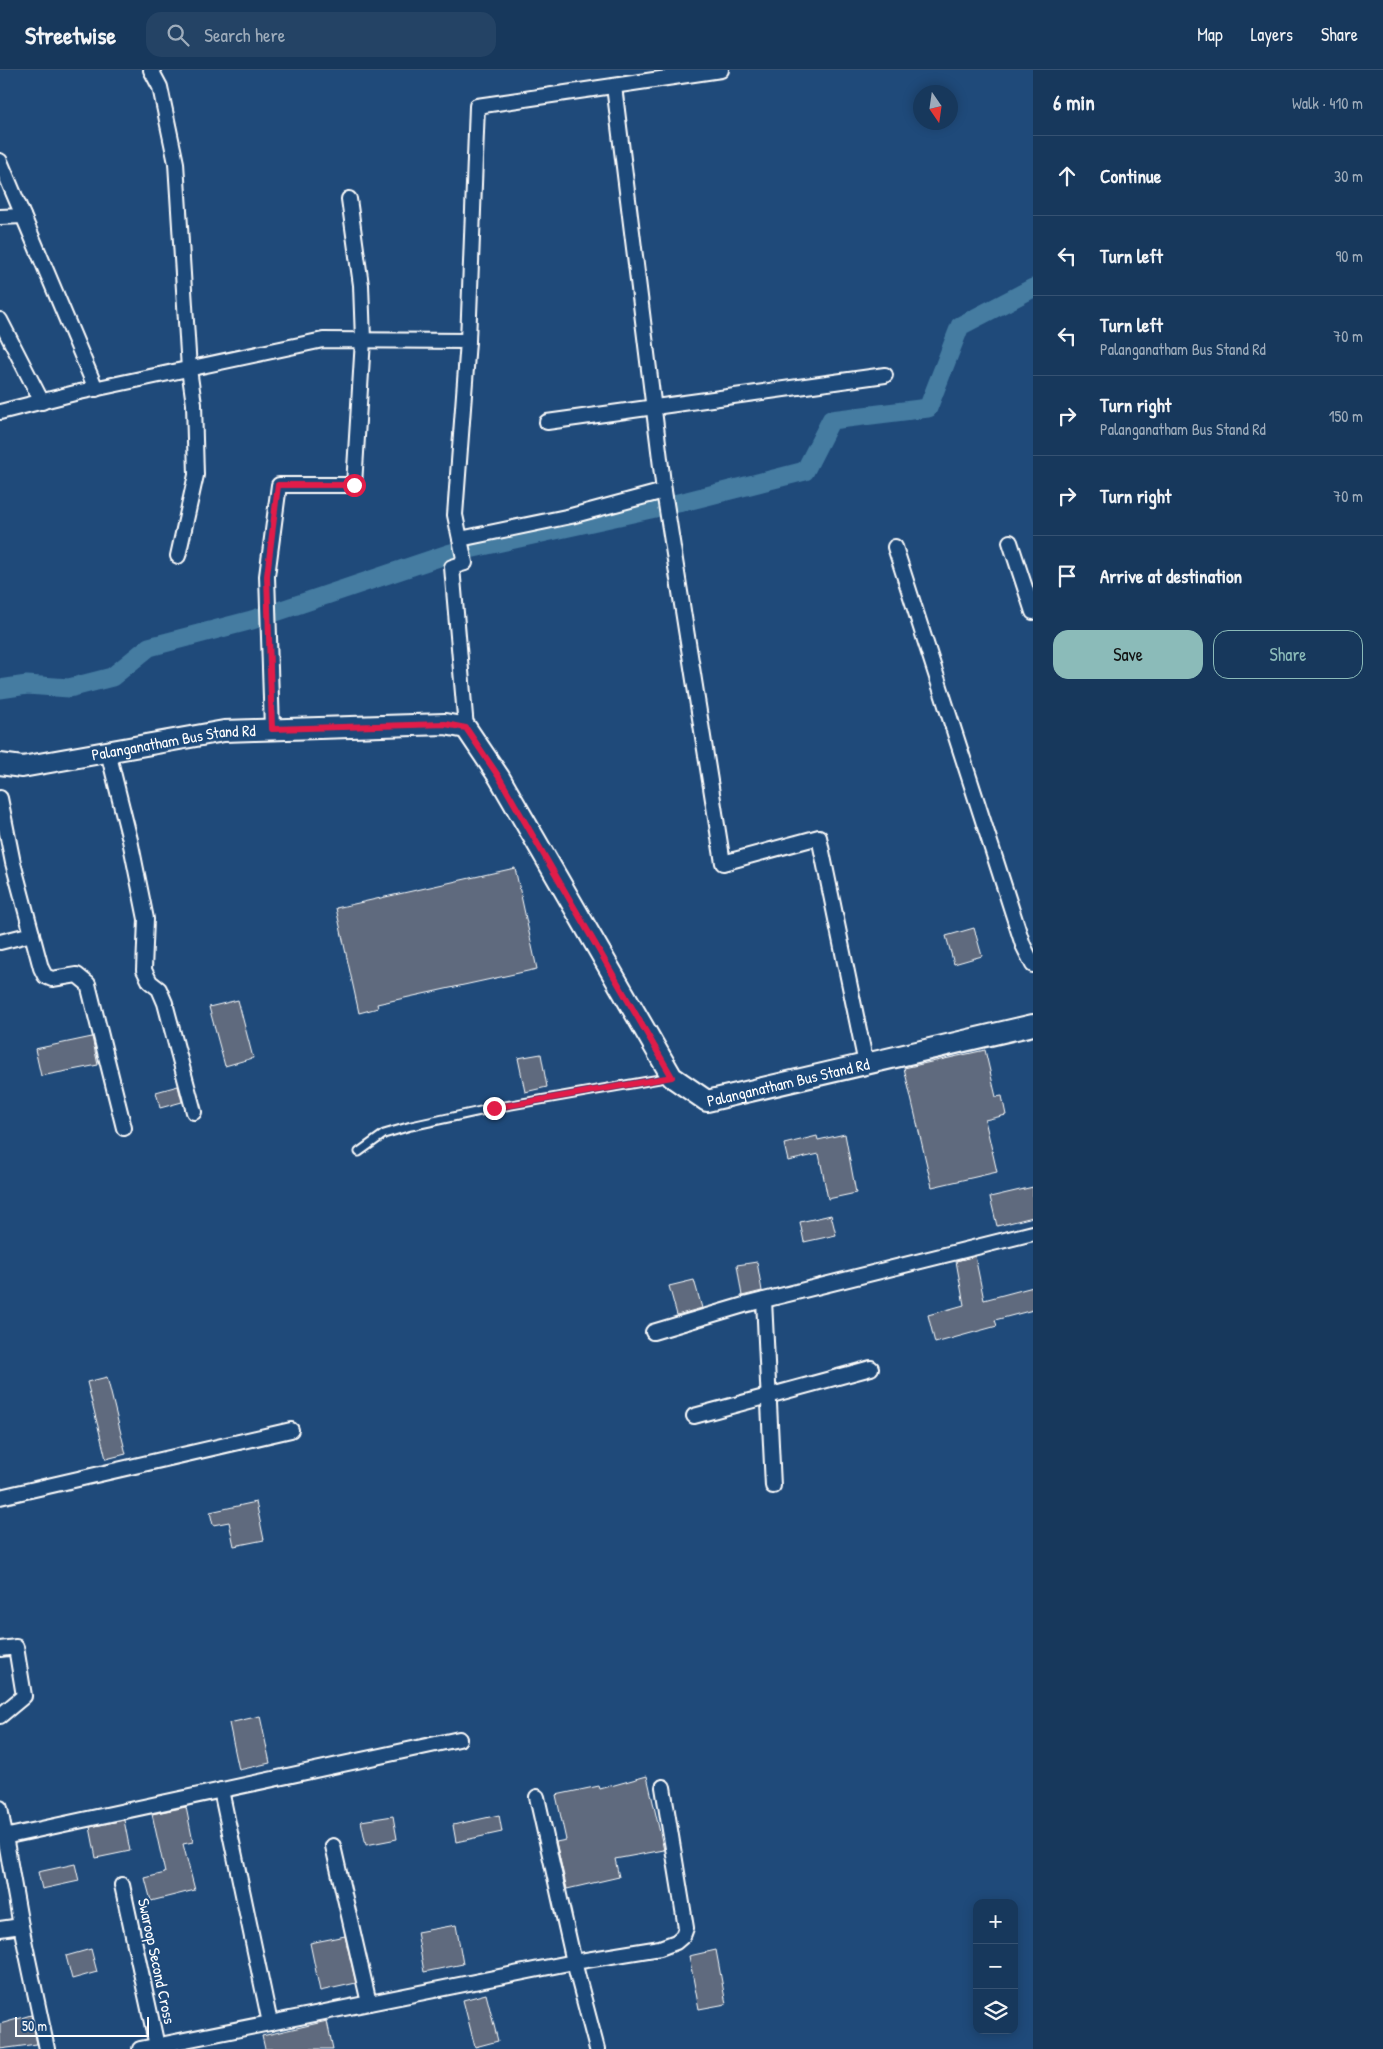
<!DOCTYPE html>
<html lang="en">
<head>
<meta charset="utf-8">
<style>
	body { margin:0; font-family:"Patrick Hand",sans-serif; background:#244365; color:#f1f3f6 }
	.controls { position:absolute; right:15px; bottom:15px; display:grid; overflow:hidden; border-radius:10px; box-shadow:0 2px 12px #0003 }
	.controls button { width:45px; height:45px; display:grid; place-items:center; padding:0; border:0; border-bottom:1px solid #365272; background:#17385c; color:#f1f3f6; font:25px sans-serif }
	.compass { position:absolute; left:913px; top:15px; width:45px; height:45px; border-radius:50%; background:#17385c; box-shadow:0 2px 12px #0003; rotate:167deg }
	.scale { position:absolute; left:15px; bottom:12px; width:134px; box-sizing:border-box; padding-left:5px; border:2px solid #fff; border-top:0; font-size:14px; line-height:18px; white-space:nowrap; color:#fff; -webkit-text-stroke:4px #1f4a7a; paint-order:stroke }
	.stop { position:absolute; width:15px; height:15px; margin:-11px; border:4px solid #e11d48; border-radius:50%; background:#fff }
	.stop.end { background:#e11d48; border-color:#fff; box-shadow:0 1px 5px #0008 }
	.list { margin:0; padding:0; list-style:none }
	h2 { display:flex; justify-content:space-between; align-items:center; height:65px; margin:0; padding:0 20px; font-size:21px }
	h2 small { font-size:16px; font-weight:400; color:#9eacbb }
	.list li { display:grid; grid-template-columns:32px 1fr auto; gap:15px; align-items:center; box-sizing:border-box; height:80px; padding:0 20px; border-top:1px solid #365272 }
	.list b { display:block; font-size:19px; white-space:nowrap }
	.list p { margin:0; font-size:16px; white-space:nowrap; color:#9eacbb }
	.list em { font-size:16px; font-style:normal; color:#9eacbb }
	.actions { display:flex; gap:10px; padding:15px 20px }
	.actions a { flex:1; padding:11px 0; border:1px solid #8bbbb9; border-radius:15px; text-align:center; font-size:18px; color:#8bbbb9 }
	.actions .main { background:#8bbbb9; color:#111 }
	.icon { flex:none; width:28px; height:28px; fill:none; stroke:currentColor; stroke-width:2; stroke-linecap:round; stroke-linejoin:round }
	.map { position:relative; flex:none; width:1033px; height:1979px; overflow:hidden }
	header { display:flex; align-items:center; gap:30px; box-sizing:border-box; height:70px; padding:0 25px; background:#17385c; border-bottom:1px solid #365272 }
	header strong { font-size:24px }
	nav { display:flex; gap:28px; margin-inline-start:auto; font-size:18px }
	.search { width:350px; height:45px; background:#244365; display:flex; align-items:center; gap:12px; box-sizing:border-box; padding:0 18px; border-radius:15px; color:#9eacbb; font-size:19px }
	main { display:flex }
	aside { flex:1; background:#17385c }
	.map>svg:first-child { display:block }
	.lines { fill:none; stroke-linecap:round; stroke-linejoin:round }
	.canal { stroke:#447ba1; stroke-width:19 }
	.building { fill:#5e6b7e; stroke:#fff }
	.lane-casing { stroke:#fff; stroke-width:11 }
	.street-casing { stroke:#fff; stroke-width:18 }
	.secondary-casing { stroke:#fff; stroke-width:24 }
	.lane { stroke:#1f4a7a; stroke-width:7 }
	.street { stroke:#1f4a7a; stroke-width:14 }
	.secondary { stroke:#1f4a7a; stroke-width:20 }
	.route { stroke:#e11d48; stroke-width:6 }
	.labels { text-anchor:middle; stroke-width:4; stroke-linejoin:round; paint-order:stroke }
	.street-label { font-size:16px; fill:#fff; stroke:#1f4a7a }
</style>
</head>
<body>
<header>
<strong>Streetwise</strong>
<div class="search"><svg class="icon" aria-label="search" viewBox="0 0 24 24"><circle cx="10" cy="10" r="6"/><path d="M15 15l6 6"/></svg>Search here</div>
<nav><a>Map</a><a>Layers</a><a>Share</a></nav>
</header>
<main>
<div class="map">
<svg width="1033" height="1979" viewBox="0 0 1033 1979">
	<rect width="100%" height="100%" fill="#1f4a7a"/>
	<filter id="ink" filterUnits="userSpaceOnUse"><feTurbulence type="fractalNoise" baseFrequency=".02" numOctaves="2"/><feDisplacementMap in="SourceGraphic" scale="10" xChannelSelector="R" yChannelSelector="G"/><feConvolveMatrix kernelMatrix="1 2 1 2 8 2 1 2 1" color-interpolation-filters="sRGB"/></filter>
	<g filter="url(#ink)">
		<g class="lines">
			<polyline class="canal" points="0,619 27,615 69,618 112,607 149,577 252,550 451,483 687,431 805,401 831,350 928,338 960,256 1033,218"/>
		</g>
		<g class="building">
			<polygon points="515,798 537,899 377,934 378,938 359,943 336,838"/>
			<polygon points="974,858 982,886 954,894 946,866"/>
			<polygon points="238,930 253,988 225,996 209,937"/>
			<polygon points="92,967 98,995 41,1006 35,979"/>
			<polygon points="985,980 996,1027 1002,1026 1006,1045 985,1050 997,1102 932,1117 904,998"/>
			<polygon points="541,984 547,1017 525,1022 518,988"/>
			<polygon points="178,1016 182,1032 160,1038 156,1022"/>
			<polygon points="845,1064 856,1123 828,1129 819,1084 788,1091 784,1074 817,1066 818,1070"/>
			<polygon points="1033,1117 1033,1147 997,1156 990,1127"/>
			<polygon points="831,1145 836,1165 804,1172 800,1152"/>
			<polygon points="975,1186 984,1230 1033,1217 1033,1240 995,1250 997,1256 935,1273 928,1245 964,1235 956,1191"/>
			<polygon points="757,1192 762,1221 742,1226 737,1195"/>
			<polygon points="694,1210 702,1238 677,1245 669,1216"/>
			<polygon points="107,1307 126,1384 106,1389 87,1312"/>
			<polygon points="256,1432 264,1470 234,1476 229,1452 213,1455 210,1442"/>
			<polygon points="260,1646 270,1693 239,1700 229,1653"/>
			<polygon points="647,1706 664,1780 615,1789 619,1807 567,1819 556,1772 566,1770 556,1725 599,1716 600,1719"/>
			<polygon points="186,1737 193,1772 183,1774 195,1820 151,1831 145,1808 165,1803 152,1744"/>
			<polygon points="499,1745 502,1762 456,1772 453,1755"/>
			<polygon points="393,1746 397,1769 366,1775 361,1751"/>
			<polygon points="124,1750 130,1781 96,1788 90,1757"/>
			<polygon points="75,1794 79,1811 42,1819 38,1802"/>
			<polygon points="456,1855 463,1894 424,1902 417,1862"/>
			<polygon points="345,1866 356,1913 320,1921 310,1873"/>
			<polygon points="91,1879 97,1902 72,1909 66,1886"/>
			<polygon points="716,1880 726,1934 699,1939 689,1886"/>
			<polygon points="486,1924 498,1971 475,1977 463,1930"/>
			<polygon points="31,1945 37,1974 0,1979 0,1954"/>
			<polygon points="327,1951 333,1979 265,1979 262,1966"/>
		</g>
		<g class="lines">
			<g class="lane-casing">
				<polyline id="lane" points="359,1082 384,1064 411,1056 494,1038 671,1007"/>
			</g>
			<g class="street-casing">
				<g id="street">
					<polyline points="151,0 160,17 176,93 189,299 194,334 196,405 178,486"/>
					<polyline points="0,91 96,319"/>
					<polyline points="0,147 23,146"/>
					<polyline points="0,250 42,332"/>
					<polyline points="468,271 477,36 721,0"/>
					<polyline points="0,342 75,323 323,270 468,271 455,445 465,493 452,497 466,658"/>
					<polyline points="547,352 885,305"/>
					<polyline points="664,421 723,793 819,767 866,994"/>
					<polyline points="460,469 571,446 664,421 614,16"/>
					<polyline points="1010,472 1033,542"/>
					<polyline points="895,477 1023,875 1033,895"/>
					<polyline points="272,659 267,506 279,415 354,415 363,270 361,215 349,129"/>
					<polyline points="108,682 130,770 146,849 144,900 150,912 159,919 165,933 194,1042"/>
					<polyline points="0,728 13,793 41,898 45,906 52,909 77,905 88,914 124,1058"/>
					<polyline points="0,872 32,864"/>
					<polyline points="764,1230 773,1416"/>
					<polyline points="653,1262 744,1235 1033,1163"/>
					<polyline points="694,1346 871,1298"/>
					<polyline points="0,1427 291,1360"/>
					<polyline points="0,1579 16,1577 24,1626 0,1646"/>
					<polyline points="221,1720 270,1953"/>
					<polyline points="537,1727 574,1892 597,1979"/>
					<polyline points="0,1738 21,1856"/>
					<polyline points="4,1767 459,1669"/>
					<polyline points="333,1776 369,1933"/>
					<polyline points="122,1815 157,1976"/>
					<polyline points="0,1859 21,1856 47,1979"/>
					<polyline points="140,1979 574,1892 660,1878 676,1872 683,1866 686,1858 663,1717"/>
				</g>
			</g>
			<g class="secondary-casing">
				<g id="secondary">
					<path id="s1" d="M0,694L22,697L224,661L445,654L466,658L499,707L672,1007L707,1031L1033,955"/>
				</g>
			</g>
			<use href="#lane" class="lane"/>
			<use href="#street" class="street"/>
			<use href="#secondary" class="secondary"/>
		</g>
	</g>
	<g class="lines" filter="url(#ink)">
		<polyline class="route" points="354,415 278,415 267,506 272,659 445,654 466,658 499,707 672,1007 494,1038"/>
	</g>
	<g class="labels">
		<g class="street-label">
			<text dy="6" stroke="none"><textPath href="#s1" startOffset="176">Palanganatham Bus Stand Rd</textPath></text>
			<text dy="6" stroke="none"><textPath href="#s1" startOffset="1001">Palanganatham Bus Stand Rd</textPath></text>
			<text transform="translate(157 1891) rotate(78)" y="6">Swaroop Second Cross</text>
		</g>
	</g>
</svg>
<div class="controls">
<button>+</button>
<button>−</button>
<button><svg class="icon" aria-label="layers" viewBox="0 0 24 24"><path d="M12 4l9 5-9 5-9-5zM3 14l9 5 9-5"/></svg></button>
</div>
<svg class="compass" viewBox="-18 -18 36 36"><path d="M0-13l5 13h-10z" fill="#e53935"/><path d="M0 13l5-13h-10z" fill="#9eacbb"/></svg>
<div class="scale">50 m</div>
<div class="stop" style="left:354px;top:415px"></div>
<div class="stop end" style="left:494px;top:1038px"></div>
</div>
<aside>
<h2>6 min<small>Walk · 410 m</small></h2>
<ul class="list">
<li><svg class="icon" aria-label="ahead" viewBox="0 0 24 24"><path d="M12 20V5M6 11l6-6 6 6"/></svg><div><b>Continue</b></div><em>30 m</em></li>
<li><svg class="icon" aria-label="left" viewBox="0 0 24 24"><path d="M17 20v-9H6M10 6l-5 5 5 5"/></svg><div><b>Turn left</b></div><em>90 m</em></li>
<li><svg class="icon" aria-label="left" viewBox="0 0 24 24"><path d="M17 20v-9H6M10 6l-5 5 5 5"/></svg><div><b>Turn left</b><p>Palanganatham Bus Stand Rd</p></div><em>70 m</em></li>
<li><svg class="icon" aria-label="right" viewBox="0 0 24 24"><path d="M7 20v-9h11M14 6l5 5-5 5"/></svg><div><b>Turn right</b><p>Palanganatham Bus Stand Rd</p></div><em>150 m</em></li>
<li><svg class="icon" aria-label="right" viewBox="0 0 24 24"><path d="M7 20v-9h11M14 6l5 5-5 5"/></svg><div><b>Turn right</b></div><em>70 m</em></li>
<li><svg class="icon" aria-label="arrive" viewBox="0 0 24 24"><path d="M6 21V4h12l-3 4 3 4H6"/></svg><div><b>Arrive at destination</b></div></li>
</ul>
<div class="actions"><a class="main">Save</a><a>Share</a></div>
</aside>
</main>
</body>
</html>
